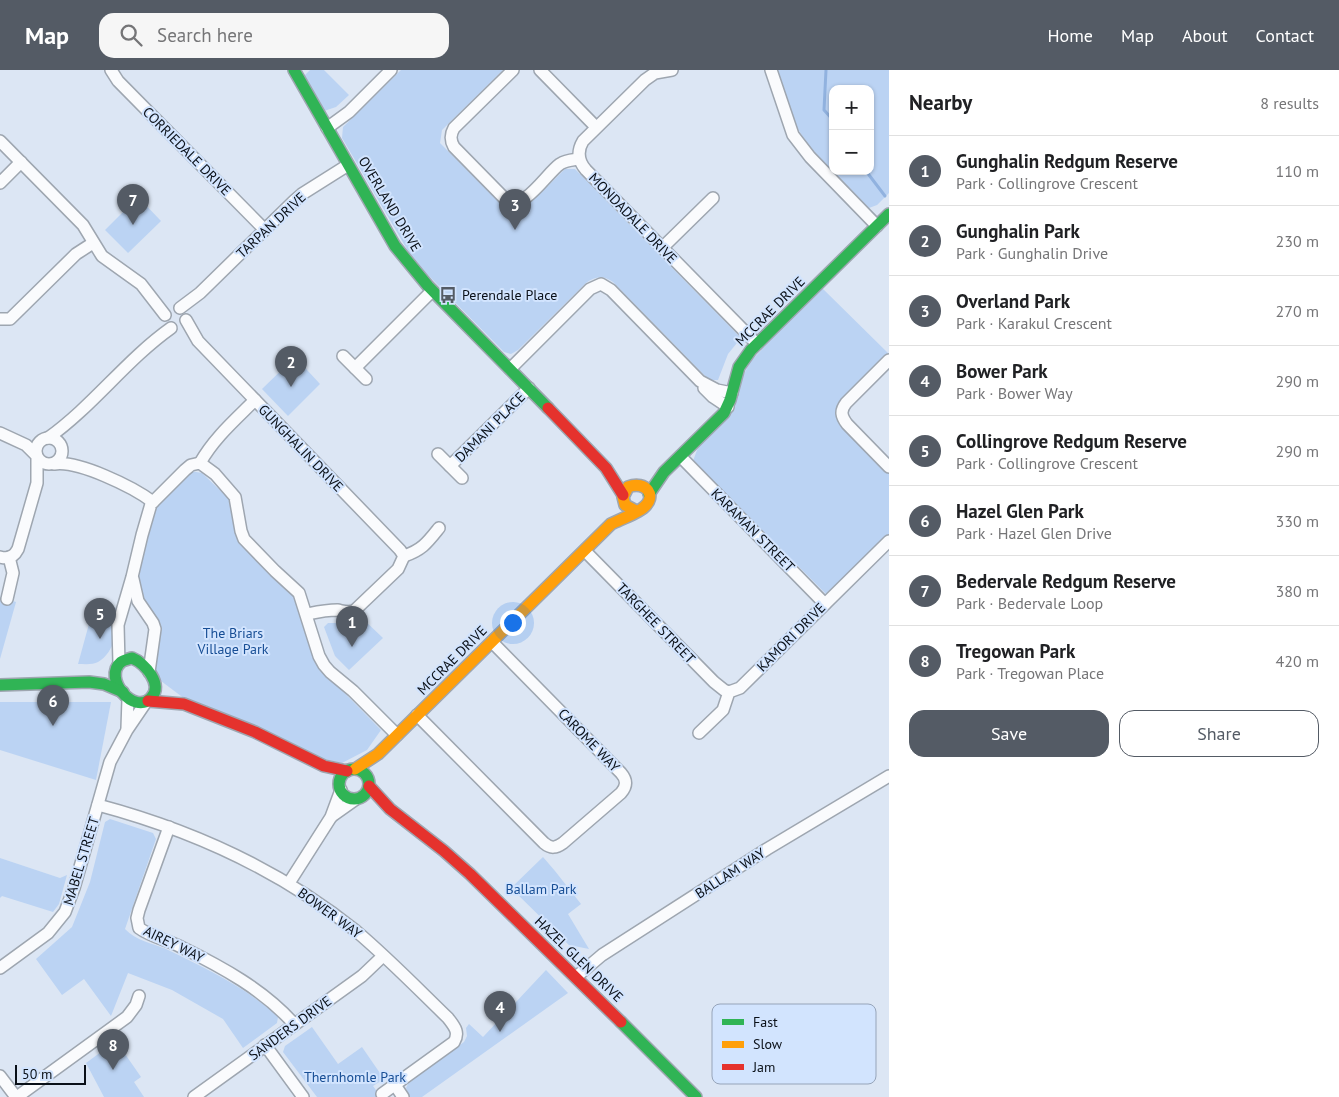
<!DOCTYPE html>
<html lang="en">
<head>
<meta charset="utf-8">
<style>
	body { margin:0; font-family:"PT Sans",sans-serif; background:#f6f6f6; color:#202124 }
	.controls { position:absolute; right:15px; top:15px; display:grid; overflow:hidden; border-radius:10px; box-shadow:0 1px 4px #0004 }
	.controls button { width:45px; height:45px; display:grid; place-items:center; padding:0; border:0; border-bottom:1px solid #e0e0e0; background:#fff; color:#202124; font:25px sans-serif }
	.scale { position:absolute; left:15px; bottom:12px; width:71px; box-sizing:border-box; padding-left:5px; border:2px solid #0a1018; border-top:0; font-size:14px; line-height:18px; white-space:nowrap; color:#0a1018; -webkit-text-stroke:4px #d2e4fe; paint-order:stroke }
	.you { position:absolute; left:512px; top:552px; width:18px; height:18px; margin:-12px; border:4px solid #fff; border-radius:50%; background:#1a73e8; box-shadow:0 0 0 8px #1a73e833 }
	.badge { display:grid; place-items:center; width:32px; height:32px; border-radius:50%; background:#545b65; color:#fff; font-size:16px; font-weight:700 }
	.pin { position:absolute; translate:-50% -41px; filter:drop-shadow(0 1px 2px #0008) }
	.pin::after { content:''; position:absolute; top:26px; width:18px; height:15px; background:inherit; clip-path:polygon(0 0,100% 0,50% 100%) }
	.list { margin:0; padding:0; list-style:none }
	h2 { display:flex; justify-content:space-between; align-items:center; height:65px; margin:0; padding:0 20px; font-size:21px }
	h2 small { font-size:16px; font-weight:400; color:#757577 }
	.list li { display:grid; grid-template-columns:32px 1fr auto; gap:15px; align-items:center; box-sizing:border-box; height:70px; padding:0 20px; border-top:1px solid #e0e0e0 }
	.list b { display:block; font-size:19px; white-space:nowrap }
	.list p { margin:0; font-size:16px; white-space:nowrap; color:#757577 }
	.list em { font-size:16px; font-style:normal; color:#757577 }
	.actions { display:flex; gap:10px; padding:15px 20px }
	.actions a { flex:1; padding:11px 0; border:1px solid #545b65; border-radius:15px; text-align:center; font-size:18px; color:#545b65 }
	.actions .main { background:#545b65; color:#fff }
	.icon { flex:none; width:28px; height:28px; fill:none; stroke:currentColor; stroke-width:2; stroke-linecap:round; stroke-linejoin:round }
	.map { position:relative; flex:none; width:889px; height:1027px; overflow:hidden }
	header { display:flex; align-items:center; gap:30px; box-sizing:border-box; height:70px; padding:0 25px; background:#545b65; color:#fff }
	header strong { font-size:24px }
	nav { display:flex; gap:28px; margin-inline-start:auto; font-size:18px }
	.search { width:350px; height:45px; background:#f6f6f6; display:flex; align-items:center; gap:12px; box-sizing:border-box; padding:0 18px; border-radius:15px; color:#757577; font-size:19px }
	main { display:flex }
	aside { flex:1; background:#fff }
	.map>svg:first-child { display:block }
	.green { fill:#bbd3f3 }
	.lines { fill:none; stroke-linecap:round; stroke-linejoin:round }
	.stream { stroke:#91b2df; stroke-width:3 }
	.street-casing { stroke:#9ea6b0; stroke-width:14 }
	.fast-casing { stroke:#9ea6b0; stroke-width:14 }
	.slow-casing { stroke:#9ea6b0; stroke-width:14 }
	.jam-casing { stroke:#9ea6b0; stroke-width:14 }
	.street { stroke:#fafbfd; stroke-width:11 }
	.fast { stroke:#30b455; stroke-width:11 }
	.slow { stroke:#ff9f0a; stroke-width:11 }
	.jam { stroke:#e5322d; stroke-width:11 }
	.labels { text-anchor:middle; stroke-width:4; stroke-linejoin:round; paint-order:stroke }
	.street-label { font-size:14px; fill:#0a1018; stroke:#d2e4fe }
	.poi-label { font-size:14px; fill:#0a1018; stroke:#d2e4fe; text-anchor:start }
	.park-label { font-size:14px; fill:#174e95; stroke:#d2e4fe }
	.key { fill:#d2e4fe; stroke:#96a4b9; stroke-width:1 }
	.key-label { font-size:14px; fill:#0a1018 }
</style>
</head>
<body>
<header>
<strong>Map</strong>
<div class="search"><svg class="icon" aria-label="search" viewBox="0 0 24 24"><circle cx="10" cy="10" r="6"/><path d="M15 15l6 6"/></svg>Search here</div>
<nav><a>Home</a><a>Map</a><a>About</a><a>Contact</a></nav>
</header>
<main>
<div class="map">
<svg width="889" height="1027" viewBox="0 0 889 1027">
	<rect width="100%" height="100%" fill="#dce6f4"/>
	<g class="green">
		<polygon points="310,0 324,0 349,25 336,37 324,41 304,6"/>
		<path d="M401,0H503L442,60L440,73L511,144H519L565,99H575L579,103L741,268L728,284L718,310H709L613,212C604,205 595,206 586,213L518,280L511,284L504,282L427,204L408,181L342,68L343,57Z"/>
		<path d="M778,0H889V123L877,135L869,138L833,101H870V19H833V101C820,88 807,75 798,59C788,41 783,20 778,0Z"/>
		<polygon points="138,127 161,151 128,183 105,160"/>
		<polygon points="821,217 889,284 842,331 838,349 889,402 889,464 826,524 693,391 697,380 741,310 750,292"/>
		<polygon points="295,287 320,314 288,346 262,319"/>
		<polygon points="190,401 202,403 230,430 239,471 267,501 296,526 320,598 381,660 367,680 342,693 314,687 189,632 161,611 153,598 160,567 157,552 140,530 139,492 155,436"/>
		<polygon points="0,527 16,532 0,589"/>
		<path d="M95,532L119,539C119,558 115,582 98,592C93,595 84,594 78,594Z"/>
		<polygon points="364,550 383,568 349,600 335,586 324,557 328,553 361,553"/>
		<polygon points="0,632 111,632 96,710 0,680"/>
		<path d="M110,749L153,763L156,769L125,859C136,871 152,873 166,879C205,898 246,917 278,947L277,953L243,978L223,949L172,920L128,903L111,946L84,909L62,925L36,889L72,857L90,812L105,752Z"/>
		<polygon points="543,787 555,801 581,834 568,844 589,879 569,875 511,818"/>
		<polygon points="0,788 60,808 67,805 59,834 53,842 2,826 0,828"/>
		<polygon points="546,900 568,923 422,1027 409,1027 406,1018 410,1010 464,972 467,966 466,958 469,954 483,967"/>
		<polygon points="312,957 338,994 362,977 384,1009 373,1016 381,1027 317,1027 283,982 285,976"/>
		<polygon points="116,971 141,1007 134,1012 144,1027 104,1027 86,993"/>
	</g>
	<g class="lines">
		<g class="stream">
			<polyline points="826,0 824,40 833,50"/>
			<polyline points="866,101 885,126"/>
		</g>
		<g class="street-casing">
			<g id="street">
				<polyline points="111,0 118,11 265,160"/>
				<path d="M513,0L454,58C450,65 450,70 454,77L507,131C525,140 546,104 560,94C566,90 572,90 579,89"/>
				<polyline points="540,0 596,57"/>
				<path d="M672,0L655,3L645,10L583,71C577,81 578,91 586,100L757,274"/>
				<polyline points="771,0 793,65 810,87 877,156"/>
				<polyline points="327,58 349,42 391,0"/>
				<polyline points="0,71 83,155 102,186 141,214 165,245"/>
				<polyline points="0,113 21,92"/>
				<polyline points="662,178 713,128"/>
				<polyline points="180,238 200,223 294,131 302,124 348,95"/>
				<polyline points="0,249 10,249 76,184 93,173"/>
				<path d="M186,250L198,271L400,480L404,486L398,499L354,541C347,543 343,541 337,540C326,540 317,542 307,544"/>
				<polyline points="343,286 366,309"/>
				<path d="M889,290L846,333C840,341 841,346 847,354L889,397"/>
				<polyline points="355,298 432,221"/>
				<polyline points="510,299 590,219 601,214 611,220 700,311 717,320 732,323"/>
				<polyline points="704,318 713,327 728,337"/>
				<polyline points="0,363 26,375 35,384"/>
				<circle cx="49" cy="381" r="13"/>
				<path d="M48,368C93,336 126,290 171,258"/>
				<polyline points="438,384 462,408"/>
				<polyline points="681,387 825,534"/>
				<path d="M200,393C214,368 235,350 255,330"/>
				<path d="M54,394C78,390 133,417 153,432"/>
				<polyline points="450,396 529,318"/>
				<polyline points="585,481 714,612 724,620 729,622"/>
				<path d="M404,486C422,480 427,473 439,458"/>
				<path d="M0,487C8,489 14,487 18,479L37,413V389"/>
				<polyline points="133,509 138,531 153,553 155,559 149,602"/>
				<polyline points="7,529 13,503 9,487"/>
				<polyline points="119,594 118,555 132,507 142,465 151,434 185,400 191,395 200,393 215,404 235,427 241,461 244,469 275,501 299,523 319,586 324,595 330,602 353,621 397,665"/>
				<path d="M417,645L544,773C551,779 556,778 563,773L621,723C627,716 627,710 621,703L492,572"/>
				<polyline points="127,658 128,629"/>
				<polyline points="699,663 723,640 729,622 740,618 889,471"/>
				<path d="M98,735C192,760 280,800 356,861C388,888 418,919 448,948C454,956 460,962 454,972L382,1024"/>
				<polyline points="332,746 356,729"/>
				<path d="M169,757L139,840L137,848L139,858C151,867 168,870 181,877C222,897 264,920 294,954"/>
				<polyline points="289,813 331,747 341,720"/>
				<polyline points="0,898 48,863 65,842 74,818 110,692 127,660 146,632"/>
				<polyline points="576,907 602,885 767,779 889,706"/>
				<polyline points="265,975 303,1027"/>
				<polyline points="0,1006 16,1027"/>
				<polyline points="395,1015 403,1027"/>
				<polyline points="17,1027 127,947 136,935 139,926"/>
				<polyline points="194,1027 362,906 383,886"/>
			</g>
		</g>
		<g class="fast-casing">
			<g id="fast">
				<polyline points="294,0 395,176 428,216 548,338"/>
				<polyline points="649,424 664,402 724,343 730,330 739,297 751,280 889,144"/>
				<path d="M132,588C145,593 164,615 151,628C134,646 102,608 121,592C124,590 129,589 132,588Z"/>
				<polyline points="0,615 89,612 104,614 123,622"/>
				<circle cx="354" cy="714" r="15"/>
				<polyline points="621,952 696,1027"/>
			</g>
		</g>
		<g class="slow-casing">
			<path id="slow" d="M355,699L378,684L611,454C619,450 637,443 643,438C658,426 646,410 628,417L623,427L625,435L636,441"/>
		</g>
		<g class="jam-casing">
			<g id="jam">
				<polyline points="548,338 606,398 623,425"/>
				<polyline points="148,631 184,634 255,662 324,696 347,701"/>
				<polyline points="369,716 390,739 444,781 470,804 621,952"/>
			</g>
		</g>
		<use href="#street" class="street"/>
		<use href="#fast" class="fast"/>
		<use href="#slow" class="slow"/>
		<use href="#jam" class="jam"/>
	</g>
	<defs>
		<g id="bus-bare" transform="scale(1.35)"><path d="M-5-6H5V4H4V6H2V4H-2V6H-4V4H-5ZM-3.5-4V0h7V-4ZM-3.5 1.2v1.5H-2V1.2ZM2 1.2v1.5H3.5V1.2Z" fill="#545b65" stroke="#d2e4fe" stroke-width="2.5" paint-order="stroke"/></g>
	</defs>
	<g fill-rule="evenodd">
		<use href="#bus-bare" x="448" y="225"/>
	</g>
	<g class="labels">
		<g class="street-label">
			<text transform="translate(187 81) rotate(45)" y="5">CORRIEDALE DRIVE</text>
			<text transform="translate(390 134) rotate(59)" y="5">OVERLAND DRIVE</text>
			<text transform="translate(633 148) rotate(46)" y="5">MONDADALE DRIVE</text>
			<text transform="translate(271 155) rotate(-43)" y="5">TARPAN DRIVE</text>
			<text transform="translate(770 241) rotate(-45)" y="5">MCCRAE DRIVE</text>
			<text transform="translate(490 357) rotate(-45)" y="5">DAMANI PLACE</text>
			<text transform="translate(301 378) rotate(46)" y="5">GUNGHALIN DRIVE</text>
			<text transform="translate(753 460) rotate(45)" y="5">KARAMAN STREET</text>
			<text transform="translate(656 553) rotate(46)" y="5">TARGHEE STREET</text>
			<text transform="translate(791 567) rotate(-45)" y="5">KAMORI DRIVE</text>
			<text transform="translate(452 590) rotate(-45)" y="5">MCCRAE DRIVE</text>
			<text transform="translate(589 670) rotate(46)" y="5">CAROME WAY</text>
			<text transform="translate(81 791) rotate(-73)" y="5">MABEL STREET</text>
			<text transform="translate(730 803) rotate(-33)" y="5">BALLAM WAY</text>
			<text transform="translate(330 843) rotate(36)" y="5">BOWER WAY</text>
			<text transform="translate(174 874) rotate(26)" y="5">AIREY WAY</text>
			<text transform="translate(579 889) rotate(44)" y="5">HAZEL GLEN DRIVE</text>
			<text transform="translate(290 958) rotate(-36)" y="5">SANDERS DRIVE</text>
		</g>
		<g class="poi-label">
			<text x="462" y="230">Perendale Place</text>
		</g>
		<g class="park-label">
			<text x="233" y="568">The Briars<tspan x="233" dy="16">Village Park</tspan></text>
			<text x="541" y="824">Ballam Park</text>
			<text x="355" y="1012">Thernhomle Park</text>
		</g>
	</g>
	<rect x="712" y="934" width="164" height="80" rx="8" class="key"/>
	<rect x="722" y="949" width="22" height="6" fill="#30b455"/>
	<rect x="722" y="971" width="22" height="7" fill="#ff9f0a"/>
	<rect x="722" y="994" width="22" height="6" fill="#e5322d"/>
	<g class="key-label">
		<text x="753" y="957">Fast</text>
		<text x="753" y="979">Slow</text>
		<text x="753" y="1002">Jam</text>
	</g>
</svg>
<div class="controls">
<button>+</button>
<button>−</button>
</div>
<div class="scale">50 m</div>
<div class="you"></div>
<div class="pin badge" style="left:352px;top:577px">1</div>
<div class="pin badge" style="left:291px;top:317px">2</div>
<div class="pin badge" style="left:515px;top:160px">3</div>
<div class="pin badge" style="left:500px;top:962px">4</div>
<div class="pin badge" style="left:100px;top:569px">5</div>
<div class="pin badge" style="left:53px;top:656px">6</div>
<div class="pin badge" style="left:133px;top:155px">7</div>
<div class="pin badge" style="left:113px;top:1000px">8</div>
</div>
<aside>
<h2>Nearby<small>8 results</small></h2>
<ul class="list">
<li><span class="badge">1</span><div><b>Gunghalin Redgum Reserve</b><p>Park · Collingrove Crescent</p></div><em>110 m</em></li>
<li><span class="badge">2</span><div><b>Gunghalin Park</b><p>Park · Gunghalin Drive</p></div><em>230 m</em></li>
<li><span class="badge">3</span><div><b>Overland Park</b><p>Park · Karakul Crescent</p></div><em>270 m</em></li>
<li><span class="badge">4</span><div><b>Bower Park</b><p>Park · Bower Way</p></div><em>290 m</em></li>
<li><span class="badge">5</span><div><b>Collingrove Redgum Reserve</b><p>Park · Collingrove Crescent</p></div><em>290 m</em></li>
<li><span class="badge">6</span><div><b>Hazel Glen Park</b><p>Park · Hazel Glen Drive</p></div><em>330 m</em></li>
<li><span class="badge">7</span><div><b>Bedervale Redgum Reserve</b><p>Park · Bedervale Loop</p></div><em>380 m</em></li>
<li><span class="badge">8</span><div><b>Tregowan Park</b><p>Park · Tregowan Place</p></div><em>420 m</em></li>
</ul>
<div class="actions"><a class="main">Save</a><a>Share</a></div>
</aside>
</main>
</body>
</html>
